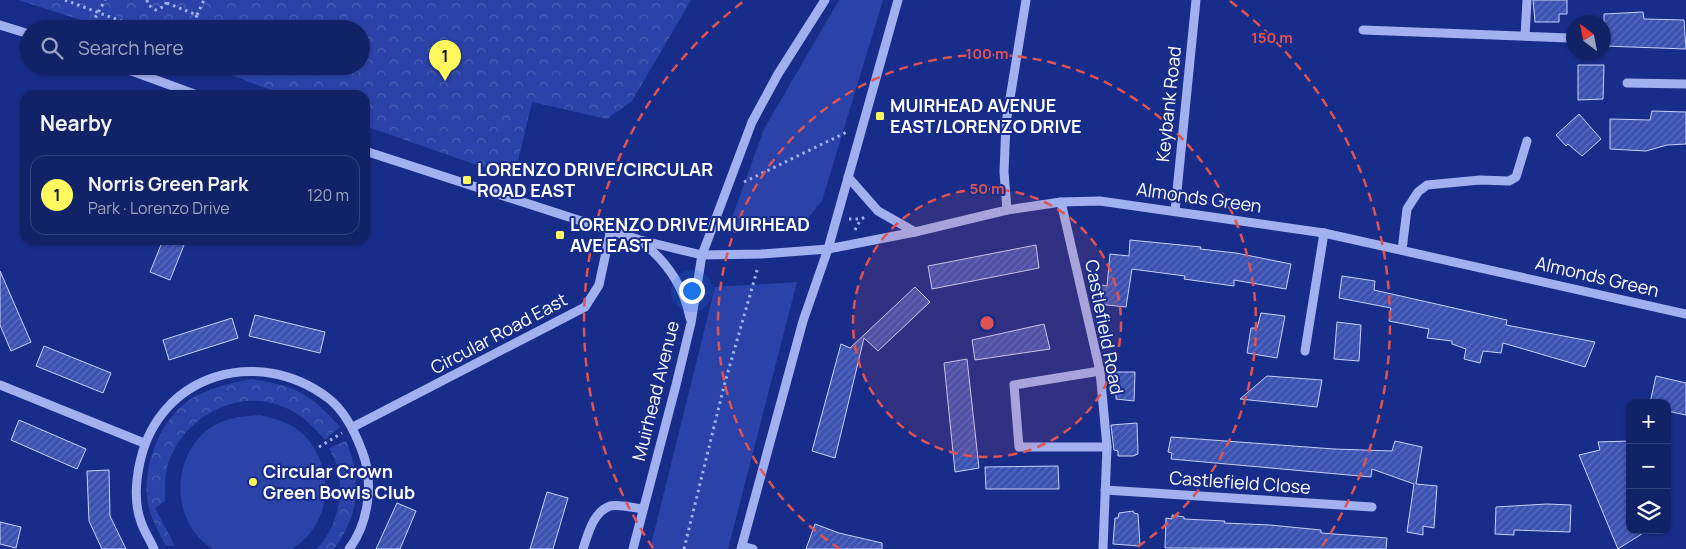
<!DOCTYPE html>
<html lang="en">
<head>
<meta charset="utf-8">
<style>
	body { margin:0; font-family:Manrope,sans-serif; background:#1f2f70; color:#f1f3f6 }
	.controls { position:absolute; right:15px; bottom:15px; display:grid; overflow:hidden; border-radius:10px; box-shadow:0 1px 4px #0004 }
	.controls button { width:45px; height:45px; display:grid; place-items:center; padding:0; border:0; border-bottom:1px solid #313f7b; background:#122267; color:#f1f3f6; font:25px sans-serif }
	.compass { position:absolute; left:1566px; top:15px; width:45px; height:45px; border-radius:50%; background:#122267; box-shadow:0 1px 4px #0004; rotate:328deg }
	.you { position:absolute; left:691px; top:290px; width:18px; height:18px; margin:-12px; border:4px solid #fff; border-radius:50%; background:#1a73e8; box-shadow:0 0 0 8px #1a73e833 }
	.badge { display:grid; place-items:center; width:32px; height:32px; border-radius:50%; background:#fff95d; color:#111; font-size:16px; font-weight:700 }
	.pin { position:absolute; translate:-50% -41px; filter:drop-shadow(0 1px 2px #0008) }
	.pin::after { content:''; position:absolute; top:26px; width:18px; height:15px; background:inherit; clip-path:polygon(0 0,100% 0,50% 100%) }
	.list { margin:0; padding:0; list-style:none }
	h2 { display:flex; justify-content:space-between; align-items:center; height:65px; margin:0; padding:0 20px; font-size:21px }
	h2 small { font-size:16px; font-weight:400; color:#9ca4c0 }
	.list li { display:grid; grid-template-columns:32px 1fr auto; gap:15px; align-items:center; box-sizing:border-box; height:80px; margin:0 10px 10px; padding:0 10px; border:1px solid #313f7b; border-radius:15px }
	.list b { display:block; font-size:19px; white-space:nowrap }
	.list p { margin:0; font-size:16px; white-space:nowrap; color:#9ca4c0 }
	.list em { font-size:16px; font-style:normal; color:#9ca4c0 }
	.icon { flex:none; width:28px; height:28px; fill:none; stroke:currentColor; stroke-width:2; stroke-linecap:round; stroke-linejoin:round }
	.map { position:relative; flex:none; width:1686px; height:549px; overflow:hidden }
	.search { position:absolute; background:#122267; box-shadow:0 1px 4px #0004; left:20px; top:20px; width:350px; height:55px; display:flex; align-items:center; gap:12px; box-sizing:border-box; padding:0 18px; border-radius:28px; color:#9ca4c0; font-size:19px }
	.panel { position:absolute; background:#122267; box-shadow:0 1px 4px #0004; left:20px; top:90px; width:350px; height:155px; border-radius:15px }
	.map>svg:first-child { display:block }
	.grass { fill:#2b43a8 }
	.forest { fill:url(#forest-crowns) }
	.building { fill:url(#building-hatch); stroke:#c6d1fa }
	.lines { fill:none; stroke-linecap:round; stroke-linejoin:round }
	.path { stroke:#a1b0ee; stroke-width:3; stroke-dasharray:2.5 4; stroke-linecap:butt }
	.minor { stroke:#a1b0ee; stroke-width:9 }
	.ring { fill:none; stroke:#de5353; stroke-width:2.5; stroke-dasharray:9 6 }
	.poi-dot { fill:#fff95d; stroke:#182d89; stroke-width:2 }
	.labels { text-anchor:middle; stroke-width:4; stroke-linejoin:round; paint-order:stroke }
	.street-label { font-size:18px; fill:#fff; stroke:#182d89 }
	.poi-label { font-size:18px; font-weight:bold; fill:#fff; stroke:#182d89; text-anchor:start }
	.centre { fill:#de5353; stroke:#182d89; stroke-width:2.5 }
	.ring-label { font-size:15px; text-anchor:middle; font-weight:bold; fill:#de5353; stroke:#182d89; stroke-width:4; stroke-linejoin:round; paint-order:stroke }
</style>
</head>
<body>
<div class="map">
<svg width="1686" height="549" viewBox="0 0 1686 549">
	<defs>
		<pattern id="forest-crowns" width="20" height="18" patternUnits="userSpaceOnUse" patternTransform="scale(1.25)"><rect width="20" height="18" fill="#2b43a8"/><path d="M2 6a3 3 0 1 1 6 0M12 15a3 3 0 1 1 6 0" fill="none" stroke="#4b5fb5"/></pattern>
		<pattern id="building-hatch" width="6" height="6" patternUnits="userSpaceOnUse" patternTransform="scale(1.25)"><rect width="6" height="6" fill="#3c52b1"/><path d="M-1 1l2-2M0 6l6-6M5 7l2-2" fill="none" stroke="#596cbd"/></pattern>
	</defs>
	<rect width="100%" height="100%" fill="#182d89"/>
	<g class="grass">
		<polygon points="839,0 883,0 822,201 801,226 728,229 764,129"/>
		<polygon points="797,282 728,549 650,549 715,287"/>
		<path d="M260,415C276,419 293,423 305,436C336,470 332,524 292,549H212C206,544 199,539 195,533C170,501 178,445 215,425C230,417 244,416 260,415Z"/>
	</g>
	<g class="forest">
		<polygon points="18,0 691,0 632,101 607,119 532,102 514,178 365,126 365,95 283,95 208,66 361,66 361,29 110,29"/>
		<path d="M252,379C298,387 309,393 340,427L325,440C312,425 299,412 279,405C237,390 188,416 171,456C164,471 165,486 165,501L155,508L175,546H166C161,536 155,526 151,515C137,476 158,418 194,397C213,387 231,383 252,379Z"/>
		<path d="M346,441C363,480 359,515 334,549H316C337,530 345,492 337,465C335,459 331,453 329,448Z"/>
	</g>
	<g class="building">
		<polygon points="1533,0 1567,0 1567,14 1559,14 1559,22 1535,22"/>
		<polygon points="1643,12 1644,19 1684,20 1686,49 1604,46 1604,14"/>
		<polygon points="1578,65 1604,65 1603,99 1578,100"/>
		<polygon points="1652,111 1686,112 1686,144 1667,145 1646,151 1610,149 1610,119 1650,120"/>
		<polygon points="1579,114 1601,139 1582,156 1568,144 1566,146 1556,135"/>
		<polygon points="163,240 186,240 170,280 150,272"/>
		<polygon points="1130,240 1201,247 1200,249 1236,253 1291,264 1286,289 1234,280 1234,286 1184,279 1185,276 1132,269 1126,307 1098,304 1101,285 1107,286 1110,254 1129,256"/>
		<polygon points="1036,245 1039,268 932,289 928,266"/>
		<polygon points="0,271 31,342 11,351 0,325"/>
		<polygon points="1342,276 1375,281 1374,290 1507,320 1506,325 1595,342 1585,367 1503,343 1501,353 1483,351 1480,363 1464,359 1466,349 1452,344 1452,341 1427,338 1429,329 1389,321 1391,308 1339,298"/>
		<polygon points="915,287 930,302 878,351 864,338 835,458 812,451 841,344 850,348"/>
		<polygon points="1261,313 1285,316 1277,358 1247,353 1251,328 1257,328"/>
		<polygon points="255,315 325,332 320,353 249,336"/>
		<polygon points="232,318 238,338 169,360 163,340"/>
		<polygon points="1337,322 1361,325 1359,361 1334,359"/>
		<polygon points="1044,324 1050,349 975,360 972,340"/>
		<polygon points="44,346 111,373 103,393 36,366"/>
		<polygon points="967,359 979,468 955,472 944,363"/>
		<polygon points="1116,372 1135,372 1134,401 1116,399"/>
		<polygon points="1267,376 1322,380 1317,407 1240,399"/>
		<polygon points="1656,376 1686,383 1686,415 1667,411 1667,403 1650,403"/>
		<polygon points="19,420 86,449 77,469 11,440"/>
		<polygon points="1137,423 1138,454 1133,456 1118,456 1118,451 1114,450 1111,425"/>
		<polygon points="1171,437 1334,449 1392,451 1395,441 1422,447 1416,484 1437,486 1434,528 1423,526 1423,535 1407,532 1414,484 1372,469 1371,477 1171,459 1172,453 1168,452"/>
		<polygon points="1630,441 1630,530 1648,530 1618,549 1579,455 1600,450 1598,442"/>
		<polygon points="1058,466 1059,489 986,489 985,467"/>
		<polygon points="109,470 110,516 126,549 102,549 89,521 87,471"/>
		<polygon points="547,492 568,498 553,549 530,549"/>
		<polygon points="397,503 416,511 400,549 376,549"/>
		<polygon points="1547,504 1571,505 1570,532 1514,530 1514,535 1495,534 1496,507"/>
		<polygon points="1133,511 1134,513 1138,514 1140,546 1113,544 1115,518 1118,518 1119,513"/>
		<polygon points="1172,515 1184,517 1184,519 1225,521 1224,523 1270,525 1321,530 1321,533 1387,538 1386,549 1165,548 1166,518 1172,519"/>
		<polygon points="0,522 21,527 16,548 0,544"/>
		<polygon points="815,524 839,533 882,543 882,549 806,549"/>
	</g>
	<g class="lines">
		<g class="path">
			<polyline points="65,0 142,29"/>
			<polyline points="147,0 148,5 156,10 165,6 167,0"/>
			<polyline points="167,3 197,15 192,29"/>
			<polyline points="197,15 204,0"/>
			<polyline points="89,29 105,0"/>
			<polyline points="744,182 847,132"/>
			<polyline points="849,219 861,219 867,216"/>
			<polyline points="855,230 861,219"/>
			<polyline points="319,447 342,433"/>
			<polyline points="684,549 724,386 758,267"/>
		</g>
		<g class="minor">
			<polyline points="0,25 29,34"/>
			<polyline points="1363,30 1569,38"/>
			<polyline points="1525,36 1527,0"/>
			<polyline points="118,66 197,95"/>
			<polyline points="1627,83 1686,84"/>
			<polyline points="365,151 640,240 702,255 761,254 828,249 915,232 1007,210 1061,202 1100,201 1324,233 1686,314"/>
			<polyline points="848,177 878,211 915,232"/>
			<polyline points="1061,202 1100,371 1107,447 1103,549"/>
			<polyline points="1007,210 1004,172 1006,123 1026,0"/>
			<polyline points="1175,211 1196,0"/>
			<path d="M642,242C666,261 684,287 690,318"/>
			<polyline points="1402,250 1407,209 1418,192 1427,185 1480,180 1509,181 1516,177 1527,141"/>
			<polyline points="1305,351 1324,233"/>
			<polyline points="1100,371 1014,385 1019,447 1107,447"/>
			<polyline points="0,385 144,443"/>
			<polyline points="353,427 585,307 599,285 611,229"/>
			<polyline points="1105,490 1372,507"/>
			<polyline points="742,546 753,549"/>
			<path d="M154,549C150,540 144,531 141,522C134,503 136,480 140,462C159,374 258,345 328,398C345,411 355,432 362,451C374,481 369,523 349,549"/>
			<path d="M583,549C588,534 593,512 610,506C619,504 634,508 643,509"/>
			<polyline points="633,549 676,385 691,323 702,255 752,122 778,74 825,0"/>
			<polyline points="741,549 803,321 828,249 898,0"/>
		</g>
	</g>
	<circle cx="987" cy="323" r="134" fill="#de5353" fill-opacity=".12"/>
	<g class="ring">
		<circle cx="987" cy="323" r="134"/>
		<path d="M840 549A269 269 0 1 1 1134 549"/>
		<path d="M653 548A403 403 0 0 1 744 1M1230 1A403 403 0 0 1 1321 548"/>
	</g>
	<g class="poi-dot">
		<rect x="875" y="111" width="10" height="10" rx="2.5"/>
		<rect x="462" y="175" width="10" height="10" rx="2.5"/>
		<rect x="555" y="230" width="10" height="10" rx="2.5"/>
		<circle cx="253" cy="482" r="5"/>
	</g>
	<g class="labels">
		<g class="street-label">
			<text transform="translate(1169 104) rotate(-84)" y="6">Keybank Road</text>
			<text transform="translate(1199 198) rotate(8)" y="6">Almonds Green</text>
			<text transform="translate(1597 277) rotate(13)" y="6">Almonds Green</text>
			<text transform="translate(1104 327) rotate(79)" y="6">Castlefield Road</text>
			<text transform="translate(499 334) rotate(-28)" y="6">Circular Road East</text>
			<text transform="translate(656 391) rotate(-76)" y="6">Muirhead Avenue</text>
			<text transform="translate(1240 483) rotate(4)" y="6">Castlefield Close</text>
		</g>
		<g class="poi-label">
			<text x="890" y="112">MUIRHEAD AVENUE<tspan x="890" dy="21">EAST/LORENZO DRIVE</tspan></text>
			<text x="477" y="176">LORENZO DRIVE/CIRCULAR<tspan x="477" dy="21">ROAD EAST</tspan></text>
			<text x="570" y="231">LORENZO DRIVE/MUIRHEAD<tspan x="570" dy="21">AVE EAST</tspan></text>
			<text x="263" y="478">Circular Crown<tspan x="263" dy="21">Green Bowls Club</tspan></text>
		</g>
	</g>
	<circle cx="987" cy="323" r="8" class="centre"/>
	<g class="ring-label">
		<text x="1272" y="43">150 m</text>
		<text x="987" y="59">100 m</text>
		<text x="987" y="194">50 m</text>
	</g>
</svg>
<div class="controls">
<button>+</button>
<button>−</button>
<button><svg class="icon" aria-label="layers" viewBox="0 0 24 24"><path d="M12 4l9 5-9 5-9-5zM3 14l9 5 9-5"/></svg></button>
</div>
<svg class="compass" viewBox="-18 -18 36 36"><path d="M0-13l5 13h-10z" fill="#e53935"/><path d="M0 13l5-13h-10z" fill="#9ca4c0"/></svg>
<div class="you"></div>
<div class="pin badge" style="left:445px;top:81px">1</div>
<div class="search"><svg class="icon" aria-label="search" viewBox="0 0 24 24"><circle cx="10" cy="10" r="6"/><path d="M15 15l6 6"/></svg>Search here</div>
<section class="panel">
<h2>Nearby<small></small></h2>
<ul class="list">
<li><span class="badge">1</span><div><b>Norris Green Park</b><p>Park · Lorenzo Drive</p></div><em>120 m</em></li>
</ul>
</section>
</div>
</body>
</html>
